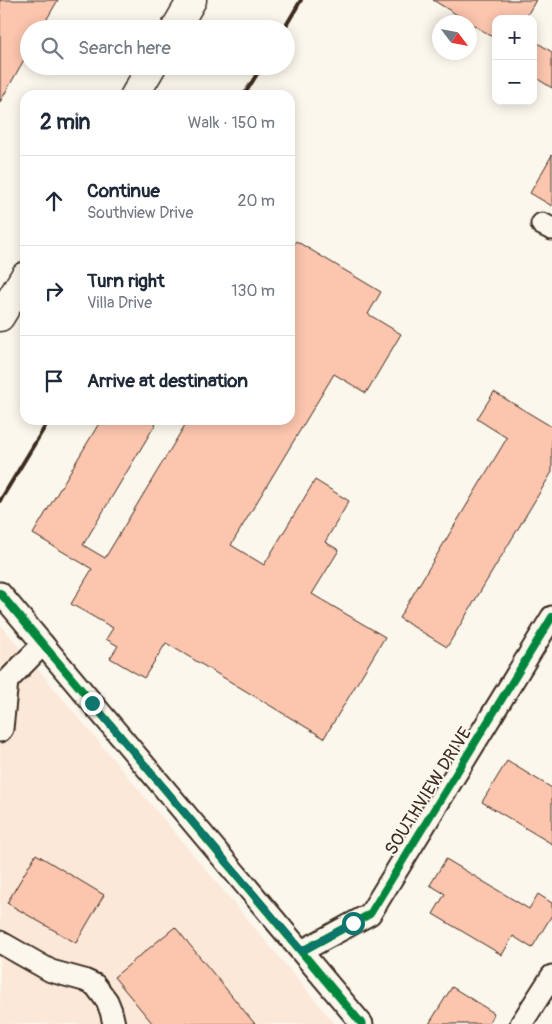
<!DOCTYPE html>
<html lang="en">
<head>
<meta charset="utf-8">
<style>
	body { margin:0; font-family:Pangolin,sans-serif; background:#f6f6f7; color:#1f2937 }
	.controls { position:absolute; right:15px; top:15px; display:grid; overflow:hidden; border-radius:10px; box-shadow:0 2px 12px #0003 }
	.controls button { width:45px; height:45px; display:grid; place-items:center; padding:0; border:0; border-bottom:1px solid #e0e1e3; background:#fff; color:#1f2937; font:25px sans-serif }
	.compass { position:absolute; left:432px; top:15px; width:45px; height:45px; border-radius:50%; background:#fff; box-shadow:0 2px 12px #0003; rotate:122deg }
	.stop { position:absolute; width:15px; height:15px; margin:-11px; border:4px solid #0f766e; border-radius:50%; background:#fff }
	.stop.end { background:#0f766e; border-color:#fff; box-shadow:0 1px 5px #0008 }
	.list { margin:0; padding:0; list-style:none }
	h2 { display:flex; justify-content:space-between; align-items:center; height:65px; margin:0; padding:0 20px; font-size:21px }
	h2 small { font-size:16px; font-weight:400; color:#747a83 }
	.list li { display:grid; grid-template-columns:32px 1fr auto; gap:15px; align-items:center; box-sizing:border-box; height:90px; padding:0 20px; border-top:1px solid #e0e1e3 }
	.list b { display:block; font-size:19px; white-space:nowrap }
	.list p { margin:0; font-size:16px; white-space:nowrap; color:#747a83 }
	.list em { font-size:16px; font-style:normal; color:#747a83 }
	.icon { flex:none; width:28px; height:28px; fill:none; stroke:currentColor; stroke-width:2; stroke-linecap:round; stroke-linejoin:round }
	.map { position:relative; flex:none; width:552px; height:1024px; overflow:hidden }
	.search { position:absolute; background:#fff; box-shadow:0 2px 12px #0003; left:20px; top:20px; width:275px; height:55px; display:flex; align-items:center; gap:12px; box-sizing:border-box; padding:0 18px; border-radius:28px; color:#747a83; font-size:19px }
	.panel { position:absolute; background:#fff; box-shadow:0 2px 12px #0003; left:20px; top:90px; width:275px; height:335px; border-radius:15px }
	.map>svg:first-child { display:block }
	.built { fill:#fbe8d9 }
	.building { fill:#fbc5ae; stroke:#3b2a1e }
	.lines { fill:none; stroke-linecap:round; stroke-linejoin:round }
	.minor-casing { stroke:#3b2a1e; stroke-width:25 }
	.major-casing { stroke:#3b2a1e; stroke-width:31 }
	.minor { stroke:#fbf7ec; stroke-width:21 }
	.major { stroke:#fbf7ec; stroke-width:28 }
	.rail { stroke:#3b2a1e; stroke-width:4 }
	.cycleway-casing { stroke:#fbf7ec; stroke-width:11 }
	.cycleway { stroke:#00873e; stroke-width:8 }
	.route { stroke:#0f766e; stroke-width:6 }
	.labels { text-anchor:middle; stroke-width:4; stroke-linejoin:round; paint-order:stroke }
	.street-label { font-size:18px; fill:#3b2a1e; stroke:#fbf7ec }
</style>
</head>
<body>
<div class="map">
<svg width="552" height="1024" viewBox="0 0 552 1024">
	<rect width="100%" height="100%" fill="#fbf7ec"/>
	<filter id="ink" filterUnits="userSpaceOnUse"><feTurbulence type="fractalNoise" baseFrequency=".02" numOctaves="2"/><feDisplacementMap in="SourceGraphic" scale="10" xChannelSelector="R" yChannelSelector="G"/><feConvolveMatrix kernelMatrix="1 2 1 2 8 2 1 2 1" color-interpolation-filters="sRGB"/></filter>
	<g filter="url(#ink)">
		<polygon class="built" points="0,624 335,1024 0,1024"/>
		<g class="building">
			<polygon points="0,0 58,0 41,29 29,29 29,51 0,102"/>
			<polygon points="433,0 536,0 525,19 496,19 496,39"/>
			<polygon points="533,40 552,52 552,88 533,76"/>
			<polygon points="552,155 552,206 530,193"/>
			<polygon points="296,241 381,292 368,314 401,334 366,393 334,374 231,545 264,565 315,480 349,501 325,542 339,550 312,594 385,637 324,738 166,643 144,678 110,658 118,646 106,639 113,628 71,604 92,569 33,534 101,420 158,420 83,545 105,558 188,420 290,420 290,250"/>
			<polygon points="494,392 552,427 552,472 447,647 399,618 507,438 477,419"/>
			<polygon points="507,761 552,788 552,844 482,802"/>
			<polygon points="36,854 104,895 76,943 7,903"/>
			<polygon points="446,859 529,909 538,894 552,903 552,915 532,948 513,936 502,955 433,914 445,894 430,885"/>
			<polygon points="175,927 255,1024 153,1024 114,977"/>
			<polygon points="452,987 494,1013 488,1024 429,1024"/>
		</g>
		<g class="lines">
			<g class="minor-casing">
				<g id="minor">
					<polyline points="542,224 552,229"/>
					<polyline points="0,593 362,1024"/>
					<polyline points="0,683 7,681 43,644"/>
					<polyline points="0,731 2,729 7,681"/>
					<polyline points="0,942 51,971 84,980 95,985 107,1001 111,1011 114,1024"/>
					<polyline points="302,951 370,914 552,617"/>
					<polyline points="521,1024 552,976"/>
				</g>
			</g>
			<g class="major-casing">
				<g id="major">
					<polyline points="175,29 192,0"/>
					<polyline points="135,95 152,66"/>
					<polyline points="0,317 25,276"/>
				</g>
			</g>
			<use href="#minor" class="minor"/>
			<use href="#major" class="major"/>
			<g class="rail">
				<polyline points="284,29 301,0"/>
				<polyline points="244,95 262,66"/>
				<polyline points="0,501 49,420"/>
			</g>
			<g class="cycleway-casing">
				<g id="cycleway">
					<polyline points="0,593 362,1024"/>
					<polyline points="302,951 370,914 552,617"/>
				</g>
			</g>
			<use href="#cycleway" class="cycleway"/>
		</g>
	</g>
	<g class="lines" filter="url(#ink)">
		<polyline class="route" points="92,703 302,951 353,923"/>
	</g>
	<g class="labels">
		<g class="street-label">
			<text transform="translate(428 791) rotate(-58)" y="6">SOUTHVIEW DRIVE</text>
		</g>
	</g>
</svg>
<div class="controls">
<button>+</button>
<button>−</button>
</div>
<svg class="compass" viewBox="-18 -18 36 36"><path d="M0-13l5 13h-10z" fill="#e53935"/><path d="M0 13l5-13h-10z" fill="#747a83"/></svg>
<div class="stop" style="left:353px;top:923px"></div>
<div class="stop end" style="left:92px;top:703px"></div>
<div class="search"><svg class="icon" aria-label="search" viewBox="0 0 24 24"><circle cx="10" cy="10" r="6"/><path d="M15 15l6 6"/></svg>Search here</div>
<section class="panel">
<h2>2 min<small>Walk · 150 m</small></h2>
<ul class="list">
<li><svg class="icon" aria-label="ahead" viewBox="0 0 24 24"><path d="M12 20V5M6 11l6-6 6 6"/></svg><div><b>Continue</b><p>Southview Drive</p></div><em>20 m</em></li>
<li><svg class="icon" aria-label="right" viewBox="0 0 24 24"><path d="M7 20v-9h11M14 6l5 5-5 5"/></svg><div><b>Turn right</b><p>Villa Drive</p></div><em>130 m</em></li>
<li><svg class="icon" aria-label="arrive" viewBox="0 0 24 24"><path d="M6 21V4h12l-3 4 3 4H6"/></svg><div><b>Arrive at destination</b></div></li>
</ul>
</section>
</div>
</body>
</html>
